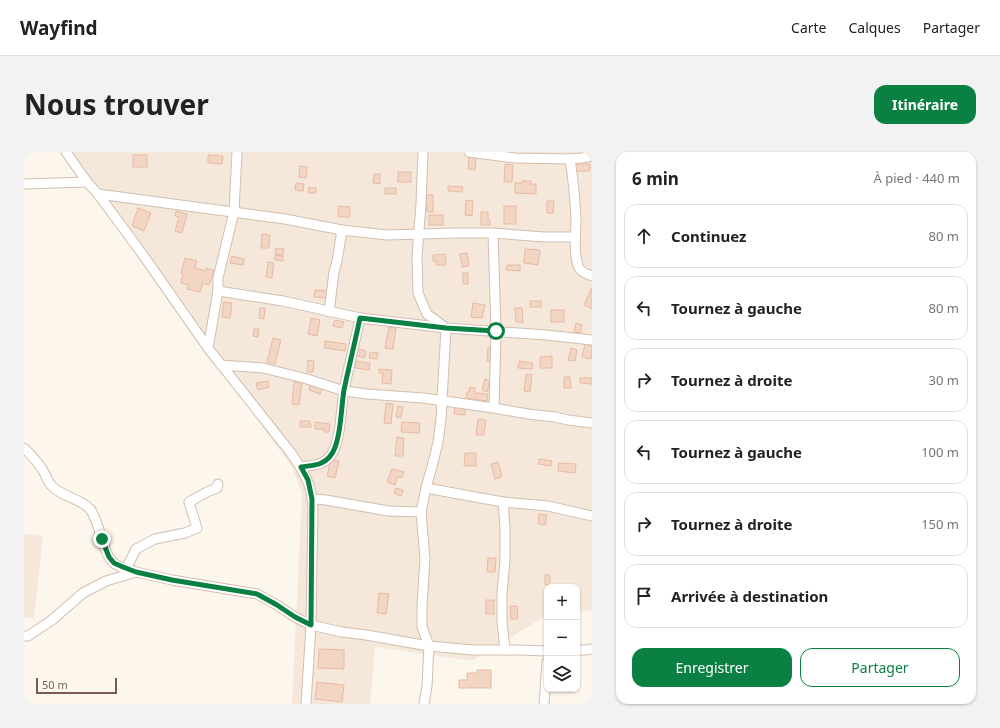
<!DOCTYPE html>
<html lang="fr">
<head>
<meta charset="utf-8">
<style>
	body { margin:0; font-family:"Noto Sans",sans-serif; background:#f2f2f2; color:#222 }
	.controls { position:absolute; right:12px; bottom:12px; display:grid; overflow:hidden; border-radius:8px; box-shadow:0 1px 3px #0004 }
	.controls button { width:36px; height:36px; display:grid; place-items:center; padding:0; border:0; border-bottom:1px solid #e0e0e0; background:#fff; color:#222; font:20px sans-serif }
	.scale { position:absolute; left:12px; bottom:10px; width:81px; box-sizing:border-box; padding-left:4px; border:2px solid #7a5c4d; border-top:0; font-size:11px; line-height:14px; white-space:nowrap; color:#7a5c4d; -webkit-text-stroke:3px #fffaf3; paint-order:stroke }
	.stop { position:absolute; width:12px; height:12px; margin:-9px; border:3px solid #0b8043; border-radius:50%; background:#fff }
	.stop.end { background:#0b8043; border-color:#fff; box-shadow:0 1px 4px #0008 }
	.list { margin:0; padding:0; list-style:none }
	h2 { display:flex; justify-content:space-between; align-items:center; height:52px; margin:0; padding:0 16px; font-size:17px }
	h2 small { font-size:13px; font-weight:400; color:#767676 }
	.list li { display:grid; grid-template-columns:26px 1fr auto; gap:12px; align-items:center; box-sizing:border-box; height:64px; margin:0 8px 8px; padding:0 8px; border:1px solid #e0e0e0; border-radius:12px }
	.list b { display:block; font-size:15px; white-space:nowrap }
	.list em { font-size:13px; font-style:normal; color:#767676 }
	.actions { display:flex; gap:8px; padding:12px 16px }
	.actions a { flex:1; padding:9px 0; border:1px solid #0b8043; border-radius:12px; text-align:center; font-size:14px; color:#0b8043 }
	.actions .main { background:#0b8043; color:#fff }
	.icon { flex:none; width:22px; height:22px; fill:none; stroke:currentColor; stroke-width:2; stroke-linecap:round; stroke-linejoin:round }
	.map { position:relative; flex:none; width:568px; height:552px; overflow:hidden; border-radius:12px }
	header { display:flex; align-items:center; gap:24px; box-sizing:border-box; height:56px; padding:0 20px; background:#fff; border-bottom:1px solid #e0e0e0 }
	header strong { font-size:19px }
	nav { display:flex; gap:22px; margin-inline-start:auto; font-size:14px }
	.intro { display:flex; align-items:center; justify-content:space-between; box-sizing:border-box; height:96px; padding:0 24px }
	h1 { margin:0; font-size:28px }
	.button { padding:10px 18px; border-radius:12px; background:#0b8043; color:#fff; font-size:14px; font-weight:700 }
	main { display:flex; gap:24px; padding:0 24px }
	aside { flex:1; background:#fff; border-radius:12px; box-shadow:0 1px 3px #0004 }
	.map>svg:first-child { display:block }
	.residential { fill:#f5e8da }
	.building { fill:#f3d5c3; stroke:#e6bba3 }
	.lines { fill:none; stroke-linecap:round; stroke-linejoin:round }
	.minor-casing { stroke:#d1beb0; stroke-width:11 }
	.minor { stroke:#fff; stroke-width:9 }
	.route { stroke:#0b8043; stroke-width:5 }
</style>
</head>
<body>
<header>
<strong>Wayfind</strong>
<nav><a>Carte</a><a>Calques</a><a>Partager</a></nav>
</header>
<div class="intro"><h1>Nous trouver</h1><a class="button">Itinéraire</a></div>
<main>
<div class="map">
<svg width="568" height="552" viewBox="0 0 568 552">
	<rect width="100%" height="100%" fill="#fdf6ec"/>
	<g class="residential">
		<polygon points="37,0 568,0 568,458 553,460 553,435 523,435 523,465 518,466 448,509 351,495 346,552 268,552 278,341 268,315"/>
		<polygon points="0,382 19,384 10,466 0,465"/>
	</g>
	<g class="building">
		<rect x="109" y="3" width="14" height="12"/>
		<polygon points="184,3 199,4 198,12 184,11"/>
		<polygon points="445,4 452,5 451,18 444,17"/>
		<polygon points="481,12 489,13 488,30 480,30"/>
		<polygon points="550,12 566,12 566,19 551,19"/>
		<polygon points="276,14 283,15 282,26 275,25"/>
		<rect x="374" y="20" width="13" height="10"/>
		<polygon points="350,22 356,22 356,32 349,31"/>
		<polygon points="498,29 507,29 506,32 512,32 512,42 491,41 491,31 498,31"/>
		<polygon points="272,31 280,32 279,39 271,38"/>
		<polygon points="424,34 439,35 438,40 424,39"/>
		<polygon points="285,35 292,36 292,41 284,41"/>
		<rect x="361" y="36" width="11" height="6"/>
		<polygon points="402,43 409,43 409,60 403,60"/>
		<polygon points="442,48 449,49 448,64 441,63"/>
		<polygon points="523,49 530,49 529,61 523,61"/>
		<polygon points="315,54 326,55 326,65 314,65"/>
		<rect x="480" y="54" width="12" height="18"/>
		<polygon points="114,56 127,61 120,79 108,74"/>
		<polygon points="152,59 163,62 158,81 151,79 155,65 151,64"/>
		<polygon points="457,60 464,60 464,68 466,68 466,73 457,73"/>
		<rect x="405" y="63" width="14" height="10"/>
		<polygon points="238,82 246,83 245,96 237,96"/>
		<polygon points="252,96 260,97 259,103 251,102"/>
		<polygon points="501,97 516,98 514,113 500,111"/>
		<polygon points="443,101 445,114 438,115 436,102"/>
		<polygon points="421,102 422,113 412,113 412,109 409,109 409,103"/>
		<polygon points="251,103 259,104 259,109 251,108"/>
		<polygon points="208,104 220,107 219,113 206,111"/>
		<polygon points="161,106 173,109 171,116 181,119 182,116 190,118 185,133 179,131 176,140 163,137 164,133 157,131 159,121 157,121"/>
		<polygon points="244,110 250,111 248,126 242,125"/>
		<polygon points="483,113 496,113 496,119 482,118"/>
		<rect x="439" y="121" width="5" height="11"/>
		<polygon points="567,137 568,137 568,157 560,153"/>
		<polygon points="291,138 304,139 303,146 290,145"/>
		<rect x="506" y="149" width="11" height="6"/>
		<polygon points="200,150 208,151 206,166 198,165"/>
		<polygon points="449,151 461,153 458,166 447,165"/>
		<polygon points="236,156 241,156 240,167 235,166"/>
		<polygon points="491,156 498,156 499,170 492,170"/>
		<rect x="527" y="158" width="13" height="12"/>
		<polygon points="287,166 296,168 293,184 284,182"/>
		<polygon points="311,168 320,170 318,176 309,174"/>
		<polygon points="552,171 558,173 556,181 550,180"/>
		<polygon points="365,175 372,176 369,197 361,196"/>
		<polygon points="230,177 235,177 234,185 229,184"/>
		<polygon points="249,186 257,188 251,212 243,210"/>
		<polygon points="301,189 322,192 321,199 300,196"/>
		<polygon points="561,192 568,194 568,203 567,207 558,205"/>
		<polygon points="332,196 342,199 341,206 330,203"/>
		<polygon points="464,196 469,196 469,209 463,209"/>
		<polygon points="547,196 553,198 551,209 544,208"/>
		<polygon points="346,200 354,201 353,207 345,206"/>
		<polygon points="528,204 528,216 516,216 516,205"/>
		<polygon points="284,208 290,209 289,220 283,220"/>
		<polygon points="332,209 346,211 345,218 331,216"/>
		<polygon points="495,209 509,211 508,217 494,216"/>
		<polygon points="355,217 368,218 367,232 358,231 359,221 355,221"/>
		<polygon points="502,222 508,223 506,240 500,239"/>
		<polygon points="540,225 546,225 547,236 540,236"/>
		<polygon points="556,226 568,226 568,232 556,231"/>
		<polygon points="461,227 466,229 463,240 458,238"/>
		<polygon points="244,229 245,235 234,238 232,231"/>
		<polygon points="270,230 278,231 275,253 268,252"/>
		<polygon points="287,231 298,236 296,242 285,238"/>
		<polygon points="446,235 451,236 451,241 464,242 463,249 442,246 443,240 445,240"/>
		<polygon points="362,251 369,252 367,272 360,271"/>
		<polygon points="374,254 379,255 377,266 372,265"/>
		<polygon points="431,255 442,256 441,263 430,262"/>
		<polygon points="454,267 462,268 460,283 452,283"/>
		<polygon points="276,269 286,269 287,275 276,275"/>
		<polygon points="291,270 306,272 305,280 300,280 300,277 291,277"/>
		<polygon points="378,270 396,271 395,281 377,280"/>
		<polygon points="373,285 380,286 379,304 371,304"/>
		<polygon points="441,301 452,301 452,314 440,314"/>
		<polygon points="307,307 315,309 311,326 303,324"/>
		<polygon points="515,307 528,309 527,314 514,312"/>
		<polygon points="474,310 478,325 471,327 467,312"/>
		<polygon points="535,311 552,312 551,321 534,319"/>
		<polygon points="368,317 380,320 378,326 373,325 371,333 363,330"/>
		<polygon points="372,336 379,338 377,344 370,341"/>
		<polygon points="515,362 523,363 521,373 514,372"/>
		<polygon points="464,406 472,406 471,420 463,420"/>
		<rect x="521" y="423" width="5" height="10"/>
		<polygon points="355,441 365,442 362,462 353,461"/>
		<rect x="462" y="448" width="8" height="14"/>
		<polygon points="486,454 493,454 494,467 487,467"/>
		<polygon points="295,497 320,498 320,517 294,516"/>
		<polygon points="453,518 467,518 467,536 435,536 435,528 443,528 443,521 453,521"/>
		<polygon points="293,530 320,533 318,550 291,547"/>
	</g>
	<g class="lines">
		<g class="minor-casing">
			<g id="minor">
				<path d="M42,0L63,30L74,42L119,103L184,196L267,301C280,320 288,332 289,356L287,473L282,552"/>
				<polyline points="399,0 397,52 393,104 394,141 403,162 422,176 417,267 414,290 409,311 402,336 397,360 401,407 398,455 398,475 405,494 403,534 400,552"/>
				<path d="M445,0L491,6L546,7C549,26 551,46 552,66C552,81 549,102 555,116C558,121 563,122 568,124"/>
				<polyline points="546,7 558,6 568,4"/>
				<polyline points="0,32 63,30"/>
				<polyline points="74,42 261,67 318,78 363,83 430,81 469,81 520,85 551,85"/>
				<polyline points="469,81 472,179 470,256"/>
				<polyline points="194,139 259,149 336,166 422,176 522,183 568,188"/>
				<polyline points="305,160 310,120 313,109 318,78"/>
				<polyline points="184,196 194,139 194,126 210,60 213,0"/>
				<polyline points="197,213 239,216 283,227 320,239 343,242 399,246 470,256 504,262 531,265 544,268 568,271"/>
				<path d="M0,296C8,304 16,312 21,322C23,326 24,330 27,333C37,345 56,346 66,357C77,371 77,400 90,411C95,416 105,417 112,420"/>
				<path d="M277,315C289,313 299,314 307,303C317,290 317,255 320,238C325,214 331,190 336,166"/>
				<polyline points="402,336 479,350 524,354 568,364"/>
				<polyline points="288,347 302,348 364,359 397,360"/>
				<polyline points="479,350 481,375 481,409 478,440 478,469 481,498"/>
				<polyline points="102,417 112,397 131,387 161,381 173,376 165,350 183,340 193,336 194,332"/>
				<polyline points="0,484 4,484 28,468 59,441 82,429 112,420 148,428 233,442 253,453 271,465 287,473 318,480 342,483 405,494 449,498 494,498 523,499"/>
				<polyline points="553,498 562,498 568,497"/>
				<polyline points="520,552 523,510"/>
			</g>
		</g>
		<use href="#minor" class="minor"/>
	</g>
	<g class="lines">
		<path class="route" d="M78,387L85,405L90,411L99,415L112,420L148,428L233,442L253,453L271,465L287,473L288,347L284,328L277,315C289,313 299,314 307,303C317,290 317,255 320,238C325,214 331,190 336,166L422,176L472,179"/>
	</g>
</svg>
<div class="controls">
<button>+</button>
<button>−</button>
<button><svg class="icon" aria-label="layers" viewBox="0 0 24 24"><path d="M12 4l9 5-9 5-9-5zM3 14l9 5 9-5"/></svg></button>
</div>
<div class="scale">50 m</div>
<div class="stop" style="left:472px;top:179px"></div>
<div class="stop end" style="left:78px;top:387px"></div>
</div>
<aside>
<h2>6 min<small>À pied · 440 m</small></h2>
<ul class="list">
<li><svg class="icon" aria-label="ahead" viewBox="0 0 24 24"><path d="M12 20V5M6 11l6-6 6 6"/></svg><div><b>Continuez</b></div><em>80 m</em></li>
<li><svg class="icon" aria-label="left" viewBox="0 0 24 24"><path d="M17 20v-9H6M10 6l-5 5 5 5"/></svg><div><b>Tournez à gauche</b></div><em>80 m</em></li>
<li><svg class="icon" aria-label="right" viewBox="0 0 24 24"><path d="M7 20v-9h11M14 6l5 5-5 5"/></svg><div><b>Tournez à droite</b></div><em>30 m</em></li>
<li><svg class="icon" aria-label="left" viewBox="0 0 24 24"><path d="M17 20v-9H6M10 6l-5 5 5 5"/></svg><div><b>Tournez à gauche</b></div><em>100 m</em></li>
<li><svg class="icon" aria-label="right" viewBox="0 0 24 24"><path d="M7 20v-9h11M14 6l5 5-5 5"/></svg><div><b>Tournez à droite</b></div><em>150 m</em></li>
<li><svg class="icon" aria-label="arrive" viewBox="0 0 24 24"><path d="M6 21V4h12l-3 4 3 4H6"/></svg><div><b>Arrivée à destination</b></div></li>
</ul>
<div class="actions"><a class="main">Enregistrer</a><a>Partager</a></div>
</aside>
</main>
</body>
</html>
